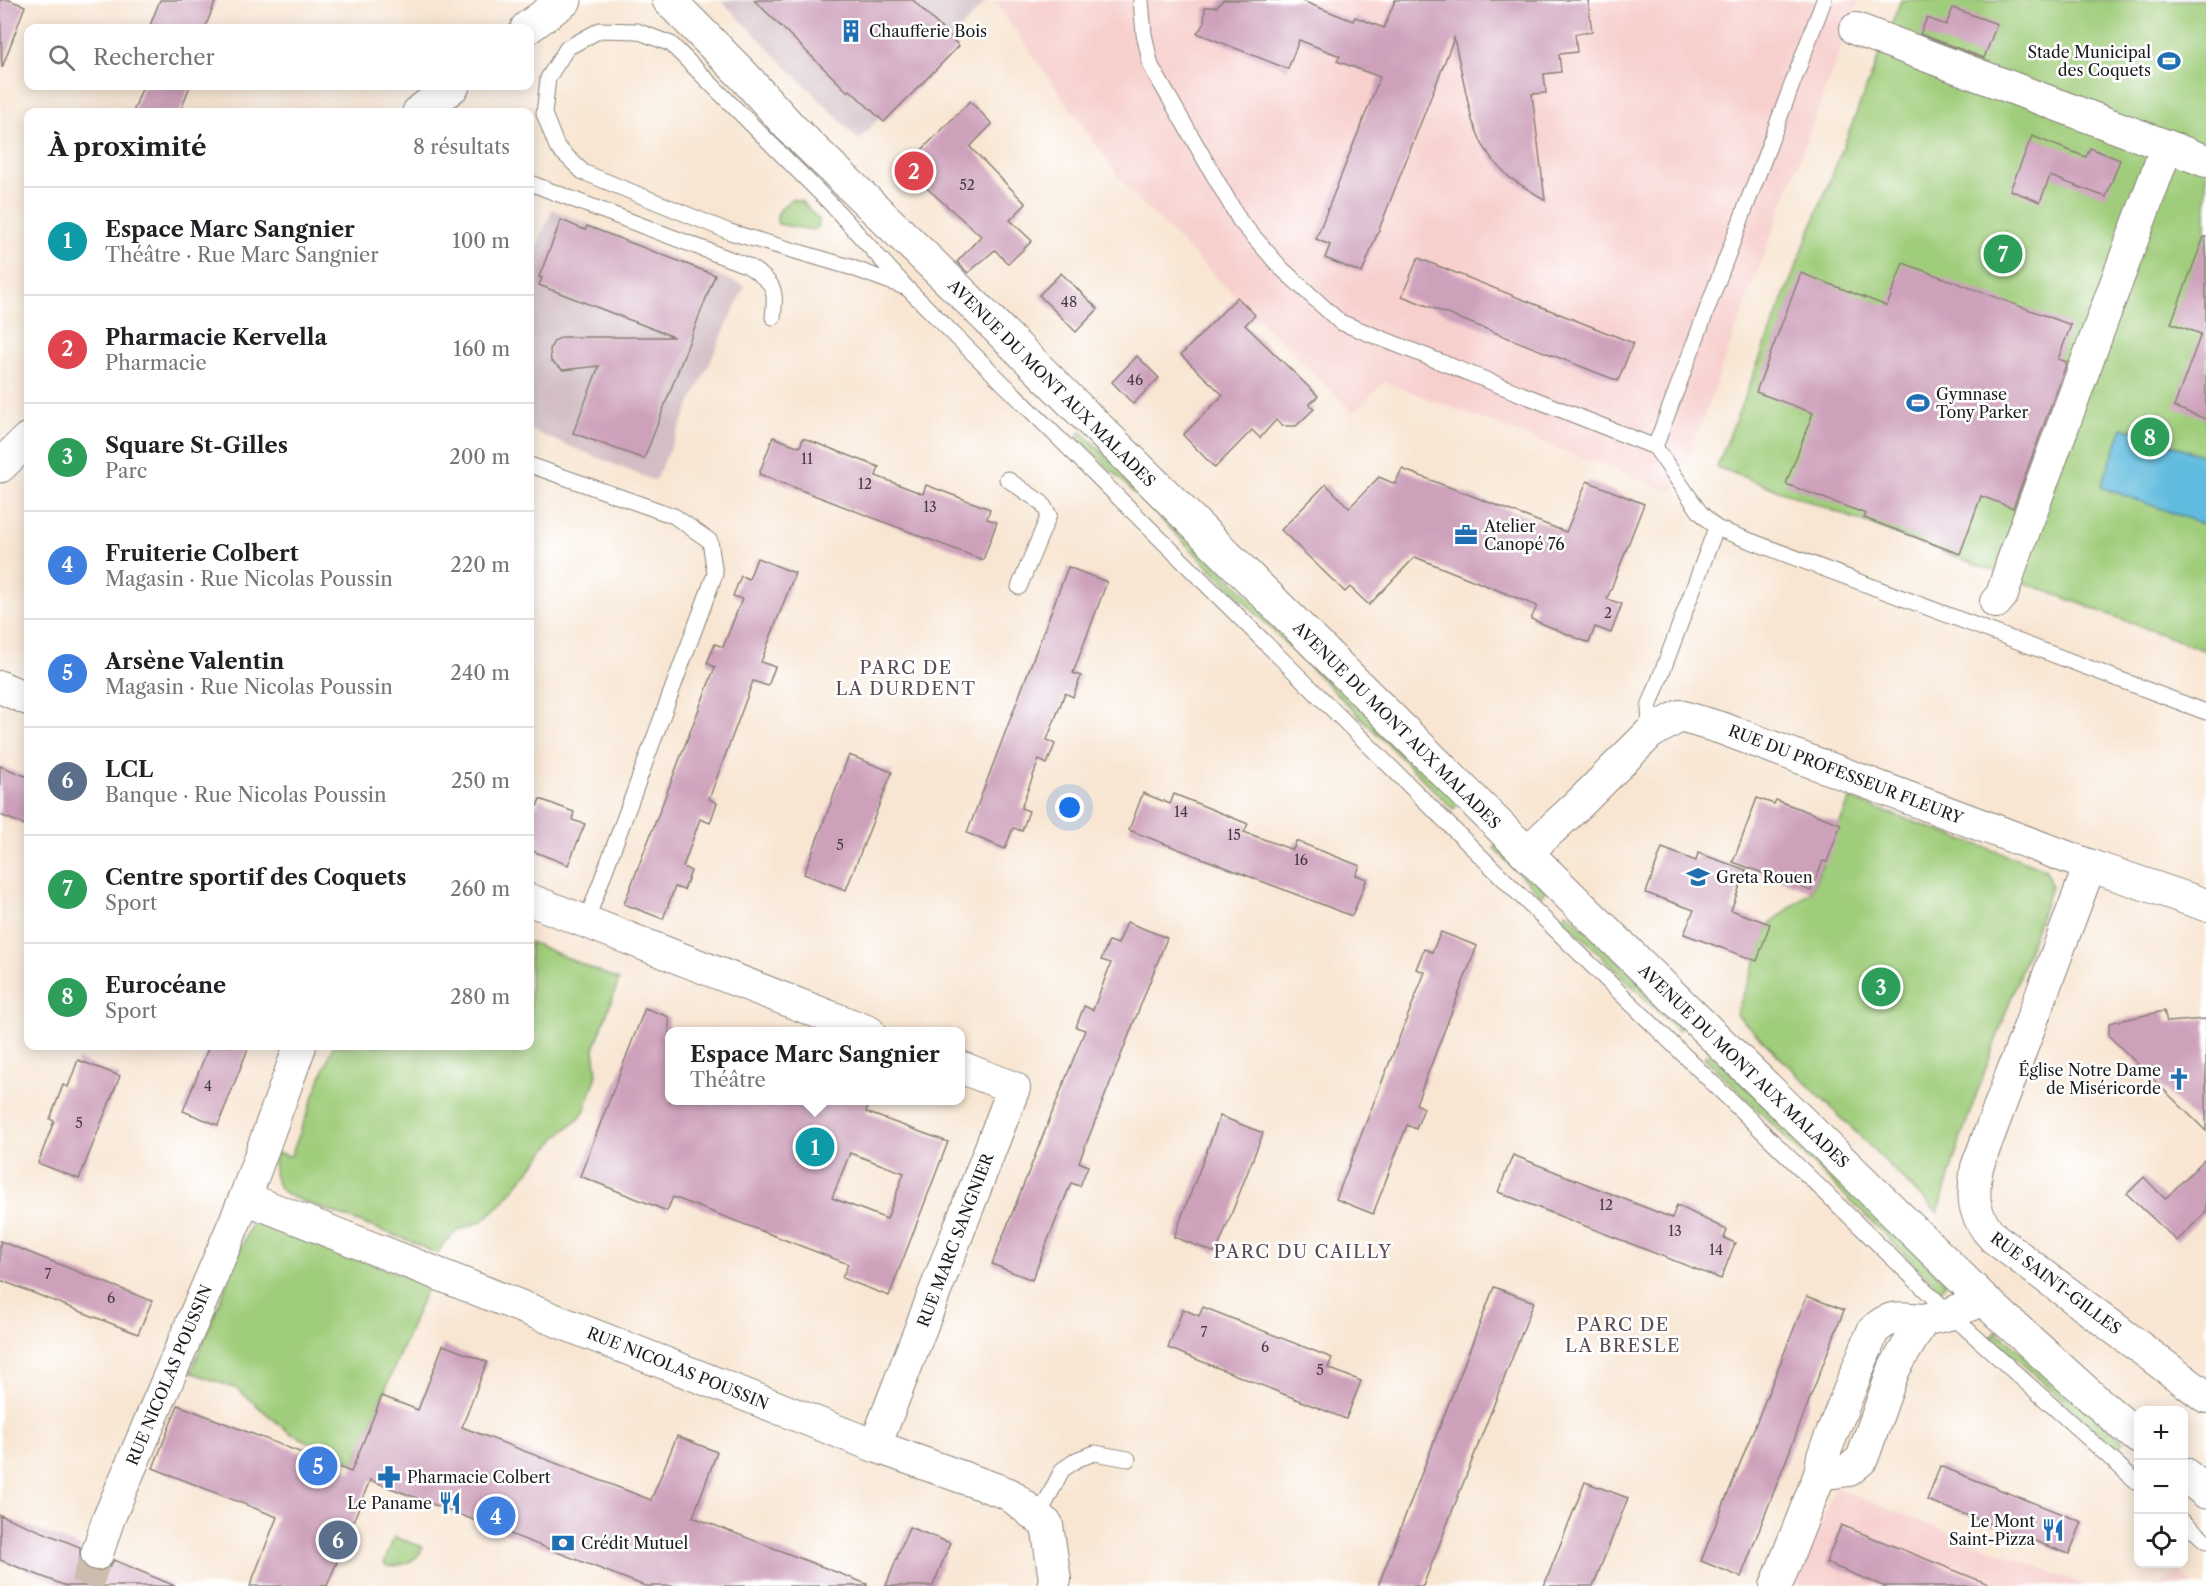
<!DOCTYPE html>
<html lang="fr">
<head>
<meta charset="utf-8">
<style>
	body { margin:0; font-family:"Libre Caslon Text",serif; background:#f6f6f6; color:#202124 }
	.controls { position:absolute; right:18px; bottom:18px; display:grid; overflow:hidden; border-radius:12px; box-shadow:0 3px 15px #0003 }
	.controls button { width:54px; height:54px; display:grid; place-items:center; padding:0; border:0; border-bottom:2px solid #e0e0e0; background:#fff; color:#202124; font:30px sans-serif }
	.you { position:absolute; left:1070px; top:808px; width:21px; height:21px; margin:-15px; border:4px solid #fff; border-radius:50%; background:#1a73e8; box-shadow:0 0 0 9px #1a73e833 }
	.badge { display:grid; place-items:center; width:39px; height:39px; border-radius:50%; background:#d93025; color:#fff; font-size:20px; font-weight:700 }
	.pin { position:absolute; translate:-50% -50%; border:3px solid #fff; box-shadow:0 2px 6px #0006 }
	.popup { position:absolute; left:665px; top:1027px; width:300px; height:78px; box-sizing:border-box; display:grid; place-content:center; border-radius:12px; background:#fff; filter:drop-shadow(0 2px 4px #0005); font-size:20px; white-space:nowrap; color:#757577 }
	.popup b { font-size:22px; color:#202124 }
	.popup::after { content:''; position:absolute; left:50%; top:100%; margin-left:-12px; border:12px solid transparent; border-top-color:#fff }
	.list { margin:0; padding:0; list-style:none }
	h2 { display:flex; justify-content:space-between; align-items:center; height:78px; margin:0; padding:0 24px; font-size:26px }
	h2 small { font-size:20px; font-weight:400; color:#757577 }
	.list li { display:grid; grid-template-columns:39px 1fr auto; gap:18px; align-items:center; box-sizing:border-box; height:108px; padding:0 24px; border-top:2px solid #e0e0e0 }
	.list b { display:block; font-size:22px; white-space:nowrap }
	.list p { margin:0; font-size:20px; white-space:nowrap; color:#757577 }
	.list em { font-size:20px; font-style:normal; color:#757577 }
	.icon { flex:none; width:33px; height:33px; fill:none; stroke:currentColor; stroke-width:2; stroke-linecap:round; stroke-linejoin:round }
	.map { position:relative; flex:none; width:2206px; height:1586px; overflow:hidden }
	.search { position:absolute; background:#fff; box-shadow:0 3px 15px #0003; left:24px; top:24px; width:510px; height:66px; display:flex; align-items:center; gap:15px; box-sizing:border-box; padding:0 21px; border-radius:12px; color:#757577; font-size:22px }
	.panel { position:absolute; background:#fff; box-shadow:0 3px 15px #0003; left:24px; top:108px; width:510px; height:942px; border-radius:12px }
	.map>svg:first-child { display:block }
	.built { fill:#f7d0ce }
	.industrial { fill:#d2bec4 }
	.green { fill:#a0cd7b; stroke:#5e744c; stroke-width:1.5 }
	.water { fill:#60bbde; stroke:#3e6c7d; stroke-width:1.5 }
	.building { fill:#cea1bb; fill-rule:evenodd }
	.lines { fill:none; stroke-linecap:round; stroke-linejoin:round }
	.street-tunnel { stroke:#ccbeae; stroke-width:32; stroke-dasharray:32 16; stroke-linecap:butt }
	.lane-casing { stroke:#8a8178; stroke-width:17 }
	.street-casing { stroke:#8a8178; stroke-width:34 }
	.secondary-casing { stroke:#8a8178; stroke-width:35 }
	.lane { stroke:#fff; stroke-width:15 }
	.street { stroke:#fff; stroke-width:32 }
	.secondary { stroke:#fff; stroke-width:33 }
	.labels { text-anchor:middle; stroke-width:5; stroke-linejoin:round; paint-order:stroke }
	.number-label { font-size:14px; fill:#483d44 }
	.poi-label { font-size:16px; fill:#1c1c1c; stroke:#fff; text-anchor:start }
	.street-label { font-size:16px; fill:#1c1c1c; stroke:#fff }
	.neighbourhood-label { font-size:18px; letter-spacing:1.5px; fill:#5a4b54; stroke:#fff }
</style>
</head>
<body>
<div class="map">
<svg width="2206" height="1586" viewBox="0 0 2206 1586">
	<rect width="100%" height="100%" fill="#fff"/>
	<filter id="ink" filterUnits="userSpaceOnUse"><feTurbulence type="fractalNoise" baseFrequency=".0167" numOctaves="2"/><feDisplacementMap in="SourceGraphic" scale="12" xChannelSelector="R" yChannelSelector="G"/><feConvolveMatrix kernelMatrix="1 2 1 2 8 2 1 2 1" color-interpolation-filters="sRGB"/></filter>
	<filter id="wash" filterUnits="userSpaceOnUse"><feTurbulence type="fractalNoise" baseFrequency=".008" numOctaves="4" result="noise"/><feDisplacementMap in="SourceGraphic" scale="24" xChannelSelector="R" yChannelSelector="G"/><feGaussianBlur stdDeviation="1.35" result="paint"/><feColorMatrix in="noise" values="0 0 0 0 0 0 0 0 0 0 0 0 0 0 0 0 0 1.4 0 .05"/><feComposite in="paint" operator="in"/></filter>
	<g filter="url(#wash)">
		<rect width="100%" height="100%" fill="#f8e6d3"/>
		<g class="built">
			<polygon points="994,0 1859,0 1675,493 1385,382 1353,413 1135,196 1119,177"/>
			<polygon points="1835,1488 2087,1586 1796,1586"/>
			<polygon points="2177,1569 2194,1586 2160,1586"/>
		</g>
		<g class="industrial">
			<polygon points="721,0 987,0 859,140"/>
			<polygon points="552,209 745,286 655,481 530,430 530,263"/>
		</g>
		<g class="green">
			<polygon points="1901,0 2206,0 2206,651 1717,467"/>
			<path d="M791,199L801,201L819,220L818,227L813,230L778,224C773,213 784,206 791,199Z"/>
			<polygon points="1081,431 1459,803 1453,809 1077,436"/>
			<polygon points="1850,799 2046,869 2051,887 1960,1140 1938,1213 1736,1014 1770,924 1811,891"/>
			<polygon points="1499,843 1546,891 1541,896 1494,848"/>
			<polygon points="1567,912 1683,1025 1678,1031 1562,917"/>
			<path d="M530,942L619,980L594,1049L597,1075L583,1114L556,1138L501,1204L482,1221L459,1230L444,1243L437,1254L410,1241L287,1195C273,1184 272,1170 276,1153L291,1156L333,1046H530Z"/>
			<polygon points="1710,1052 1946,1283 1941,1290 1704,1057"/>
			<polygon points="253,1219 428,1285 355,1463 290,1433 237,1389 191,1372"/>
			<polygon points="1997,1331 2123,1441 2118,1449 1992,1337"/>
			<path d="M394,1537L423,1547C417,1562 403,1566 387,1566L384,1563Z"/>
		</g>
		<polygon class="water" points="2123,427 2206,457 2206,525 2101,487"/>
		<g id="blocks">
			<g class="building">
				<polygon points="0,0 9,0 25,6 2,68"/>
				<polygon points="160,0 216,0 205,28 149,28"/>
				<polygon points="754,0 913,0 959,46 884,122 850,90 848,92"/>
				<polygon points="1223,0 1300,0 1353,21 1355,17 1384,28 1395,0 1588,0 1592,32 1575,34 1577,52 1559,54 1561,72 1544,74 1546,93 1532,94 1545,200 1510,178 1492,159 1482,144 1472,120 1454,38 1362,273 1325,258 1330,245 1316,239 1380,77 1337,61 1340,56 1299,40 1288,69 1197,33 1204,24 1205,7 1217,7"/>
				<polygon points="1953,8 1997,24 1984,58 1920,34 1927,18 1946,25"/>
				<polygon points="143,86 190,86 180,112 133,112"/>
				<polygon points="970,101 992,124 970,147 1026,204 1010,220 1032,241 1008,264 995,250 968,273 957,262 981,236 904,168"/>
				<polygon points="2032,136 2086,157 2090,148 2120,160 2106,197 2050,176 2040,202 2010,190"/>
				<polygon points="561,220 585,230 587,226 715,275 644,459 573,433 599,366 563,370 551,361 550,349 554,341 562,337 674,337 539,285 542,278 539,277"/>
				<polygon points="2204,237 2206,237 2206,419 2174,407 2201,334 2171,323"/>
				<polygon points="1418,258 1633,343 1618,381 1402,296"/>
				<polygon points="1903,263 2071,325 2058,359 2067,362 2013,508 1981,496 1960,554 1864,518 1866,514 1786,484 1813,413 1756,392 1801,273 1887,306"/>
				<polygon points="1061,273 1098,309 1076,332 1039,295"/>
				<polygon points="1237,297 1255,315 1245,325 1318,396 1309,405 1314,409 1296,426 1282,426 1276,420 1260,438 1252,430 1215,468 1183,435 1223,395 1181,355"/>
				<polygon points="1137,356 1159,378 1133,404 1112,382"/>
				<polygon points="773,437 800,447 803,438 879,467 876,476 923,494 926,485 990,509 987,519 997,522 983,560 759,474"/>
				<polygon points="1402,469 1566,532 1587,481 1644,504 1607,599 1622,604 1611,633 1595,627 1589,643 1531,619 1537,606 1415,557 1369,605 1350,587 1345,592 1281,530 1326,484 1349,508 1379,477 1395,484"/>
				<polygon points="757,558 795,573 761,662 775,667 768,686 753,681 709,799 717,803 710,823 700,819 683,867 691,871 684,890 675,887 663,919 624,904 715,667 707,663 715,644 723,647 742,599 733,596 741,576 749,579"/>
				<polygon points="1068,567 1107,582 1073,673 1081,676 1073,697 1065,693 1047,740 1055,744 1047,764 1039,760 1021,808 1029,811 1022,831 1013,828 1005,849 967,833"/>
				<polygon points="849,755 892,772 846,890 804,874"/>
				<polygon points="0,766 28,777 28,826 0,815"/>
				<polygon points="1143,793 1170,804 1174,794 1248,824 1244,832 1293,850 1296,841 1360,866 1356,875 1367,879 1352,916 1129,830"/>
				<polygon points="1757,798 1774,804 1776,800 1841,824 1827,862 1823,861 1811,891 1733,862"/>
				<polygon points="540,799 574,812 572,820 585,824 568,865 530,850 530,803 537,806"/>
				<polygon points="1662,848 1696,861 1698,853 1746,870 1731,910 1770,924 1757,961 1684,934 1694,910 1646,893"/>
				<polygon points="1127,922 1167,938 1079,1162 1088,1166 1080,1186 1071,1183 1032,1280 992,1264 1085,1030 1076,1027 1084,1006 1093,1010 1111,963 1101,960 1109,941 1118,944"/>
				<polygon points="1441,932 1477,946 1416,1104 1424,1108 1416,1129 1407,1125 1373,1214 1336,1199 1425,972 1416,969 1424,949 1432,952"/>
				<path d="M645,1008L669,1017V1101H870L866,1112L948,1142L889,1296L842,1278L848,1264L801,1246L673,1197L667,1211L580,1176ZM850,1153L904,1173L887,1219L832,1198Z"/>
				<polygon points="2164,1011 2167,1022 2206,1019 2206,1131 2109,1036 2109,1023"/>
				<polygon points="209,1046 249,1046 218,1125 183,1111"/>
				<polygon points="78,1060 120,1076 79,1179 38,1163 54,1121 50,1119 63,1085 68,1087"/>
				<polygon points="1220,1116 1263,1133 1216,1253 1174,1237"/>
				<polygon points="1513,1155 1672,1218 1677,1205 1727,1230 1724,1238 1735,1243 1721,1279 1498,1192"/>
				<polygon points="2206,1158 2206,1212 2177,1241 2127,1194 2144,1177 2165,1199"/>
				<polygon points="0,1241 152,1301 138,1334 0,1280"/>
				<polygon points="1494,1287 1534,1302 1423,1586 1378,1586"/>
				<polygon points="1807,1296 1844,1310 1741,1577 1701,1561"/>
				<polygon points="1203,1307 1332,1358 1328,1368 1361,1381 1346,1419 1168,1348 1183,1309 1199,1316"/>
				<polygon points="443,1345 487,1362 462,1427 651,1500 677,1436 717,1452 693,1517 867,1584 867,1586 645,1586 370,1480 327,1586 250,1586 277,1517 153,1468 178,1405 351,1472 382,1396 418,1410"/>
				<polygon points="1940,1466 2082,1522 2069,1554 1927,1500"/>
				<polygon points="1585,1482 1628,1498 1593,1586 1544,1586"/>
				<polygon points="0,1515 80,1547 80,1558 83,1566 91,1571 101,1571 109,1568 114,1560 175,1586 66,1586 0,1560"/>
				<polygon points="1841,1525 1991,1585 1990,1586 1883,1586 1826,1563"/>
				<polygon points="909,1527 950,1543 933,1586 886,1586"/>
			</g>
		</g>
	</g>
	<g filter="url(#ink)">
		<use href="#blocks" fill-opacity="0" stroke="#8a8178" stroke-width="1.5"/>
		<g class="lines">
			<polyline class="street-tunnel" points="86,1586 97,1554"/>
			<g class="lane-casing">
				<g id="lane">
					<polyline points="1141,0 1144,34 1151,66 1240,221 1281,268 1340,322 1655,447 1824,0"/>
					<path d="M530,183L748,266C773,283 777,286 773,317"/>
					<polyline points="907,288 850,267 730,232 583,172 557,147 544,114 548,78 567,48 600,30 637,31 671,44 830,203 907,288 1537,912 1950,1314 2138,1483"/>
					<polyline points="1655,447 1699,511 1716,528"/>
					<polyline points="530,465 674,516 710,541 715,574 586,922"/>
					<polyline points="1007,479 1042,503 1049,515 1019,587"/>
					<polyline points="1650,733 1649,707 1716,528 2206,712"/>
					<polyline points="1038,1518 1062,1470 1078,1459 1095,1453 1128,1459"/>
					<polyline points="2184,1522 2206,1541"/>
				</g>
			</g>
			<g class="street-casing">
				<g id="street">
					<polyline points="1856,29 2206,161"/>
					<polyline points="1996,602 2002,595 2012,563 2167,146"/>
					<polyline points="0,687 28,699"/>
					<polyline points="1526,853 1580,803 1650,733 1680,716 1721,728 2088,865 2206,905"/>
					<path d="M2088,865L2084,881L1977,1167C1972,1197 1972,1215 1994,1238L2206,1397"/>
					<polyline points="530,900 869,1032"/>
					<polyline points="245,1198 875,1446 1009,1494 1047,1525 1055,1580 1053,1586"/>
					<polyline points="1923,1320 1950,1314 1983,1299"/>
					<polyline points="875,1446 1014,1088 960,1067"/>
					<polyline points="97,1554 108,1520 245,1198 300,1046"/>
					<path d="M1776,1586L1820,1474L1823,1456L1873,1331C1891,1314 1899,1318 1923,1320L1894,1369L1862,1459L1849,1470L1820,1474"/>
				</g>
			</g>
			<g class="secondary-casing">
				<g id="secondary">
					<polyline points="669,0 743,75 790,127 961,292 1570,896 1983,1299 2097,1402 2138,1437"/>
					<polyline points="527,28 565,0"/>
					<polyline points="419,112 453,86"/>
					<polyline points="0,466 28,439"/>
					<polyline points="2184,1474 2206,1492"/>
				</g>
			</g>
			<use href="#lane" class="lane"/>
			<use href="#street" class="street"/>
			<use href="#secondary" class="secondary"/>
		</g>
	</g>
	<defs>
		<g id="building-bare" transform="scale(1.8)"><path d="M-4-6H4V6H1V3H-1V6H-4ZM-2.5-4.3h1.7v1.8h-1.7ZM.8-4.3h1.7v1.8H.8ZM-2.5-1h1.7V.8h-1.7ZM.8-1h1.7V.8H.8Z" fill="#1f6fb2" stroke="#fff" stroke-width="2.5" paint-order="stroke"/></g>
		<g id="stadium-bare" transform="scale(1.8)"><path d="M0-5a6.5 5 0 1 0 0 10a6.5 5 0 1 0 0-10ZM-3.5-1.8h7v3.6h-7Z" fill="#1f6fb2" stroke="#fff" stroke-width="2.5" paint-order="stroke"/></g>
		<g id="office-bare" transform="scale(1.8)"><path d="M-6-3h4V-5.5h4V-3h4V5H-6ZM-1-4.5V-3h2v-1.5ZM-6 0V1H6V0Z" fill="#1f6fb2" stroke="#fff" stroke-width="2.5" paint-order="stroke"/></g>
		<g id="university-bare" transform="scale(1.8)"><path d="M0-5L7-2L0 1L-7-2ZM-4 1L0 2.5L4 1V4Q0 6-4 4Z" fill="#1f6fb2" stroke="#fff" stroke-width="2.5" paint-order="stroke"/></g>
		<g id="church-bare" transform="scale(1.8)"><path d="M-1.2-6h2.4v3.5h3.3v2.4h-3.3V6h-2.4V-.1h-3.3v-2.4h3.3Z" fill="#1f6fb2" stroke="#fff" stroke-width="2.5" paint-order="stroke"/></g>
		<g id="pharmacy-bare" transform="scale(1.8)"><path d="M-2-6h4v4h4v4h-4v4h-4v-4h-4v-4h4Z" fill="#1f6fb2" stroke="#fff" stroke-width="2.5" paint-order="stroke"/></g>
		<g id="restaurant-bare" transform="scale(1.8)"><path d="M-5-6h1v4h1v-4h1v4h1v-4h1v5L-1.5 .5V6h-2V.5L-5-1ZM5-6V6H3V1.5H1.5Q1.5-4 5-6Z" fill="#1f6fb2" stroke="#fff" stroke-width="2.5" paint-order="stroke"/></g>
		<g id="bank-bare" transform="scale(1.8)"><path d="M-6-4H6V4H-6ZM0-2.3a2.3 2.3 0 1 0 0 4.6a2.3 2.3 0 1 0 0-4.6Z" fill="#1f6fb2" stroke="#fff" stroke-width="2.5" paint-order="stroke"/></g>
	</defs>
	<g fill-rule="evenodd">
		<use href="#building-bare" x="851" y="31"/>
		<use href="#stadium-bare" x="2169" y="61"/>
		<use href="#stadium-bare" x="1918" y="403"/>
		<use href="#office-bare" x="1466" y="535"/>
		<use href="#university-bare" x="1698" y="877"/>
		<use href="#church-bare" x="2179" y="1079"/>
		<use href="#pharmacy-bare" x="389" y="1477"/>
		<use href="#restaurant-bare" x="450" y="1503"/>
		<use href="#restaurant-bare" x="2053" y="1530"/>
		<use href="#bank-bare" x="563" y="1543"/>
	</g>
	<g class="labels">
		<g class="number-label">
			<text x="967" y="190">52</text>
			<text x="1069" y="307">48</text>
			<text x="1135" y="385">46</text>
			<text x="807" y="464">11</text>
			<text x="865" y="489">12</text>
			<text x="930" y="512">13</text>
			<text x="1608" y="618">2</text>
			<text x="1181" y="817">14</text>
			<text x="1234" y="840">15</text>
			<text x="840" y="850">5</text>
			<text x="1301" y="865">16</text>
			<text x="208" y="1091">4</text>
			<text x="79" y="1128">5</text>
			<text x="1606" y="1210">12</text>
			<text x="1675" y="1236">13</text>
			<text x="1716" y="1255">14</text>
			<text x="48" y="1279">7</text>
			<text x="111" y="1303">6</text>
			<text x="1204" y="1337">7</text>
			<text x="1265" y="1352">6</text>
			<text x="1320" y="1375">5</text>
		</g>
		<g class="poi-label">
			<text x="869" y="37">Chaufferie Bois</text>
			<text x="2151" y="58" text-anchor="end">Stade Municipal<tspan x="2151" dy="18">des Coquets</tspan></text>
			<text x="1936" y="400">Gymnase<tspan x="1936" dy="18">Tony Parker</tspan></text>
			<text x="1484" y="532">Atelier<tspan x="1484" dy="18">Canopé 76</tspan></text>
			<text x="1716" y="883">Greta Rouen</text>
			<text x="2161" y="1076" text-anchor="end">Église Notre Dame<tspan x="2161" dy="18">de Miséricorde</tspan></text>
			<text x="407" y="1483">Pharmacie Colbert</text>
			<text x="432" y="1509" text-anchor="end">Le Paname</text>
			<text x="2035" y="1527" text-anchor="end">Le Mont<tspan x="2035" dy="18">Saint-Pizza</tspan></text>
			<text x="581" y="1549">Crédit Mutuel</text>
		</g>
		<g class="street-label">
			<text transform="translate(1052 383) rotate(45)" y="6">AVENUE DU MONT AUX MALADES</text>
			<text transform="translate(1397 725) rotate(45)" y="6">AVENUE DU MONT AUX MALADES</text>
			<text transform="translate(1846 774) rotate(21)" y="6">RUE DU PROFESSEUR FLEURY</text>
			<text transform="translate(1744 1066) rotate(44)" y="6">AVENUE DU MONT AUX MALADES</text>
			<text transform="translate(955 1240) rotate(-69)" y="6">RUE MARC SANGNIER</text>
			<text transform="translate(2056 1283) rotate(37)" y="6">RUE SAINT-GILLES</text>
			<text transform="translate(678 1368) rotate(22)" y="6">RUE NICOLAS POUSSIN</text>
			<text transform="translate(169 1375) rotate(-67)" y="6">RUE NICOLAS POUSSIN</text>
		</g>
		<g class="neighbourhood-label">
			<text x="906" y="674">PARC DE<tspan x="906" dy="21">LA DURDENT</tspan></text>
			<text x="1303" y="1258">PARC DU CAILLY</text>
			<text x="1623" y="1331">PARC DE<tspan x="1623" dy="21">LA BRESLE</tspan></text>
		</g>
	</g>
</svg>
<div class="controls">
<button>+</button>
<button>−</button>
<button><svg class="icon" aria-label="locate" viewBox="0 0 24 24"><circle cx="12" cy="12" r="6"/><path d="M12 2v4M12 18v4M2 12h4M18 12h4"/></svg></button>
</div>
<div class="you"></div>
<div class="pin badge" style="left:815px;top:1147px;background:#0f9aa8">1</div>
<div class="popup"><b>Espace Marc Sangnier</b>Théâtre</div>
<div class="pin badge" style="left:914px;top:171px;background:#e0444e">2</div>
<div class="pin badge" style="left:1881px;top:987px;background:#2e9e5b">3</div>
<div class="pin badge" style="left:496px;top:1516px;background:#3f7fe0">4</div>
<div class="pin badge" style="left:318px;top:1466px;background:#3f7fe0">5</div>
<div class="pin badge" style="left:338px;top:1540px;background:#5c6f8a">6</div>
<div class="pin badge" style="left:2003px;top:254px;background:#2e9e5b">7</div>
<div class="pin badge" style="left:2150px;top:437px;background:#2e9e5b">8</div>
<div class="search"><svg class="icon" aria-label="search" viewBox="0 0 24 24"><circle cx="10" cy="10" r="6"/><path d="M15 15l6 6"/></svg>Rechercher</div>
<section class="panel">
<h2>À proximité<small>8 résultats</small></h2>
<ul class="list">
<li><span class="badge" style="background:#0f9aa8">1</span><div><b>Espace Marc Sangnier</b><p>Théâtre · Rue Marc Sangnier</p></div><em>100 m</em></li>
<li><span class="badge" style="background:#e0444e">2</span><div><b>Pharmacie Kervella</b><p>Pharmacie</p></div><em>160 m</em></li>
<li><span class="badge" style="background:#2e9e5b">3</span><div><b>Square St-Gilles</b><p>Parc</p></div><em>200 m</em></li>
<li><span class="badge" style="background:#3f7fe0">4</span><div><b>Fruiterie Colbert</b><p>Magasin · Rue Nicolas Poussin</p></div><em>220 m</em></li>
<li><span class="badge" style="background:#3f7fe0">5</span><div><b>Arsène Valentin</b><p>Magasin · Rue Nicolas Poussin</p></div><em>240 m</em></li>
<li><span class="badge" style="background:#5c6f8a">6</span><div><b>LCL</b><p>Banque · Rue Nicolas Poussin</p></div><em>250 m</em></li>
<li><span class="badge" style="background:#2e9e5b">7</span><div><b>Centre sportif des Coquets</b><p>Sport</p></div><em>260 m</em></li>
<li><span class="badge" style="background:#2e9e5b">8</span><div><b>Eurocéane</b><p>Sport</p></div><em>280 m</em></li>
</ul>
</section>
</div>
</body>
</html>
